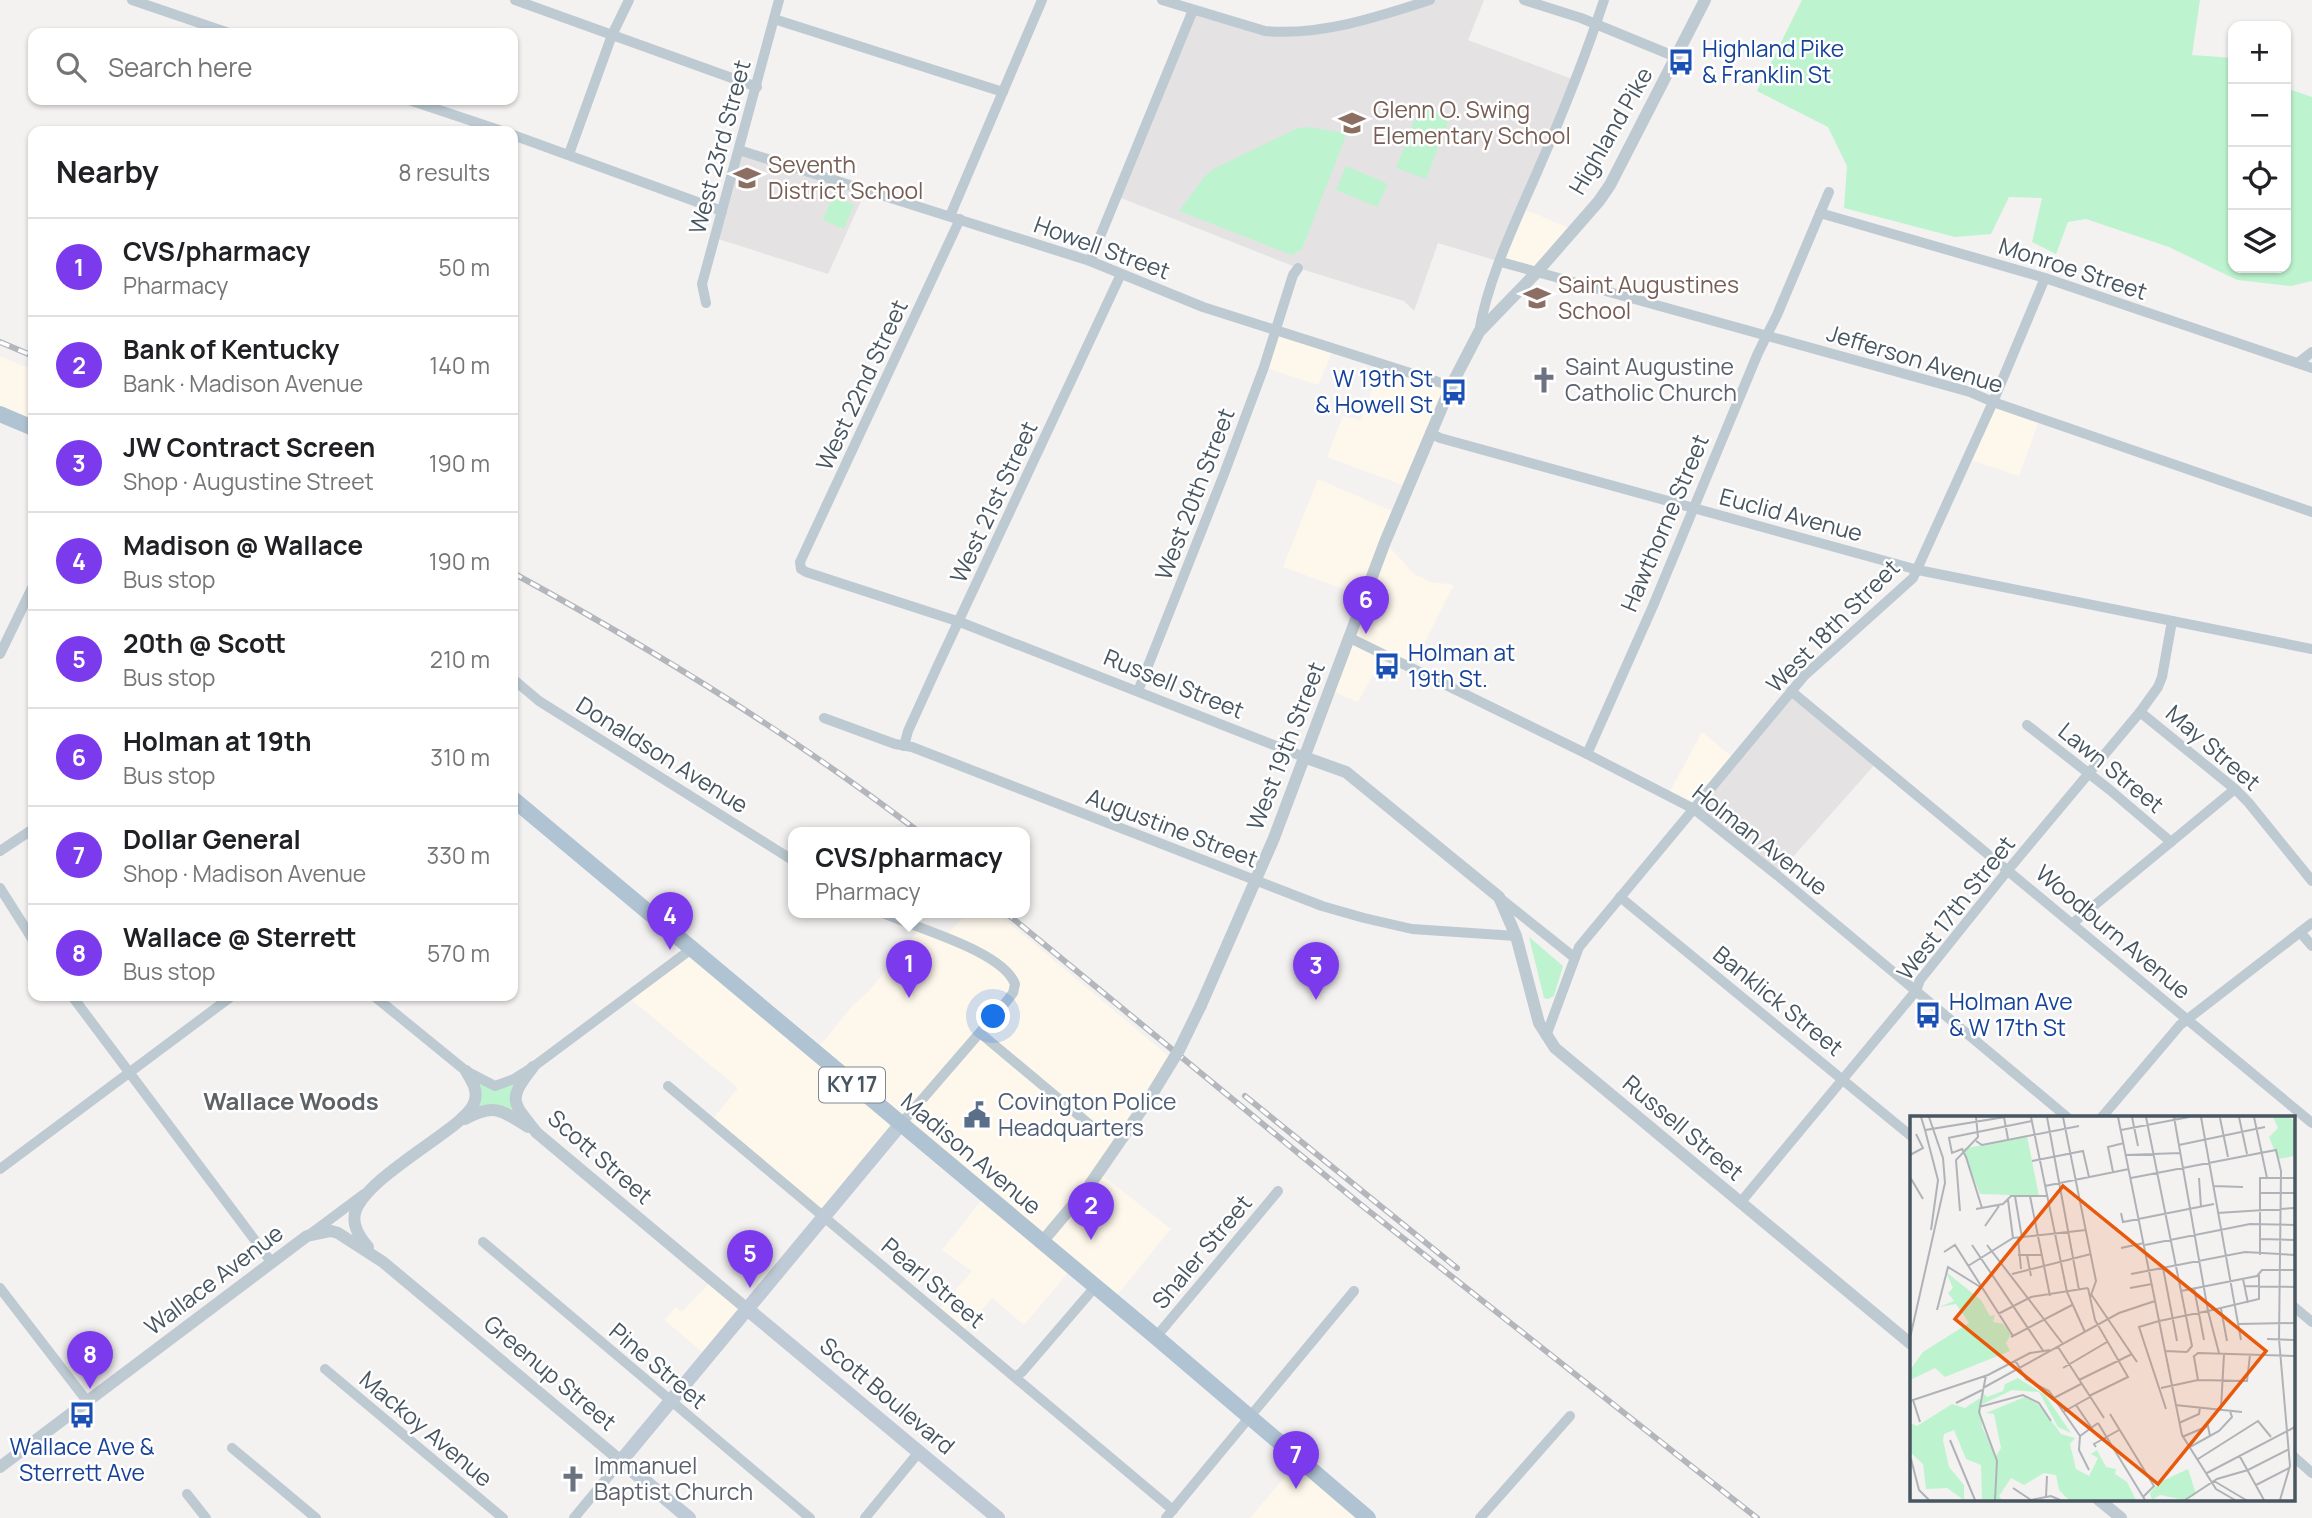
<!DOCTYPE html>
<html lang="en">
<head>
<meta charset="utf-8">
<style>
	body { margin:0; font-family:Manrope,sans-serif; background:#f6f6f6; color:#202124 }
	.controls { position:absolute; right:21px; top:21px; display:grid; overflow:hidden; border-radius:14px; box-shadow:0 2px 5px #0004 }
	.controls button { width:63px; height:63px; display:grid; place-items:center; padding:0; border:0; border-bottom:2px solid #e0e0e0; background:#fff; color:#202124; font:35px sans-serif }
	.you { position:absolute; left:994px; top:1017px; width:24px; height:24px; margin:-18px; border:5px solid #fff; border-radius:50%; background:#1a73e8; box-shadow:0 0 0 10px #1a73e833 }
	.badge { display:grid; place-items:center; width:46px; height:46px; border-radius:50%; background:#7c3aed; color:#fff; font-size:23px; font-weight:700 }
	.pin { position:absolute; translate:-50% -58px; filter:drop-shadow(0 2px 4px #0008) }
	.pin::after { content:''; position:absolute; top:37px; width:24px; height:21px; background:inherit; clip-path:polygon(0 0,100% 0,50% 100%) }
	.popup { position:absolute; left:788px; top:827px; width:242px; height:91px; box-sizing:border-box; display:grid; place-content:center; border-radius:14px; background:#fff; filter:drop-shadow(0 2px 5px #0005); font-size:23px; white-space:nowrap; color:#757577 }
	.popup b { font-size:26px; color:#202124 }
	.popup::after { content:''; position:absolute; left:50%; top:100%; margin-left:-14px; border:14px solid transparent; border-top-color:#fff }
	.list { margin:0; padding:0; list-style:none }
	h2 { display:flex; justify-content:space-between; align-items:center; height:91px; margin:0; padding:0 28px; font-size:30px }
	h2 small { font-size:23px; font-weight:400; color:#757577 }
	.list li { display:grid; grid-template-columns:46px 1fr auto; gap:21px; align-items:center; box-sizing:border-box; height:98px; padding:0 28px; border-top:2px solid #e0e0e0 }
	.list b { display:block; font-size:26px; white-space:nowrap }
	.list p { margin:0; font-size:23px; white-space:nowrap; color:#757577 }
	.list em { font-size:23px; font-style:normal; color:#757577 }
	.icon { flex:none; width:38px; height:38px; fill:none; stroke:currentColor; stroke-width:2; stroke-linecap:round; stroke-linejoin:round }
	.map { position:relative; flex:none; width:2312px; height:1518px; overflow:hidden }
	.search { position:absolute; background:#fff; box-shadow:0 2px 5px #0004; left:28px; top:28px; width:490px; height:77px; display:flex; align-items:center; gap:18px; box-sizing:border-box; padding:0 24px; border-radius:14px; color:#757577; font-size:26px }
	.panel { position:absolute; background:#fff; box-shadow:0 2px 5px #0004; left:28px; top:126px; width:490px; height:875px; border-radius:14px }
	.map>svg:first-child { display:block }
	.commercial { fill:#fef7eb }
	.education { fill:#e5e2e3 }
	.green { fill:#bdf4cf }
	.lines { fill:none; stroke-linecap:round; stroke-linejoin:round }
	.minor { stroke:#becad2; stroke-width:10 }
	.tertiary { stroke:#becad2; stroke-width:12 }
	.secondary { stroke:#becbd6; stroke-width:14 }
	.primary { stroke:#afc3d2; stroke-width:16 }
	.rail-casing { stroke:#b3b7bc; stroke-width:6 }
	.rail { stroke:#fff; stroke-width:3.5; stroke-dasharray:10; stroke-linecap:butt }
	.tertiary-bridge { stroke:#becad2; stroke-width:12 }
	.labels { text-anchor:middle; stroke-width:5; stroke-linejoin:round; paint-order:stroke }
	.shield { fill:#fff; stroke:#7e8990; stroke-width:2 }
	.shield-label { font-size:21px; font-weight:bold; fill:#475661 }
	.transit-label { font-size:23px; fill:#164399; stroke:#fff; text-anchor:start }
	.education-label { font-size:23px; fill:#785e54; stroke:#fff; text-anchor:start }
	.street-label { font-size:23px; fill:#475661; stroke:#fff }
	.worship-label { font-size:23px; fill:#5b616d; stroke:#fff; text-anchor:start }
	.service-label { font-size:23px; fill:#4e5e75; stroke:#fff; text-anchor:start }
	.neighbourhood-label { font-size:24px; font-weight:bold; fill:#5d6267; stroke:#fff }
	.inset-road { fill:none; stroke:#afb3b7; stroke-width:2 }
	.view { fill:#e8590c; fill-opacity:0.15; stroke:#e8590c; stroke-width:3.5 }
	.inset-edge { fill:none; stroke:#475661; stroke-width:3.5 }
</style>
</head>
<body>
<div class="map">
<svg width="2312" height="1518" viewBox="0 0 2312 1518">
	<rect width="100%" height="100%" fill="#f4f1f1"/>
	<g class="commercial">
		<polygon points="1521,208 1574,230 1537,272 1501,262"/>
		<polygon points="1276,330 1334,348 1318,385 1264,367"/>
		<polygon points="0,356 33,370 33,428 0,414"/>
		<polygon points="1381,364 1451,386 1408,487 1327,457 1343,416 1361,420"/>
		<polygon points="1993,402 2040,418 2019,476 1968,459"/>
		<polygon points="1318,479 1397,513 1385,542 1414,574 1431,582 1454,585 1412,668 1384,655 1358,702 1330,690 1365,597 1283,567"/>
		<polygon points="1702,732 1735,759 1694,809 1668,795"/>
		<polygon points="969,912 996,912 1173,1060 1098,1172 1171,1229 1112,1301 1072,1268 1024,1325 992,1298 962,1332 937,1312 972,1271 942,1250 985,1196 900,1125 823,1216 710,1122 738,1088 628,997 690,950 814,1053 853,1005 868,992 920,928 944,937"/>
		<polygon points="712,1280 746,1308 707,1356 664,1320 676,1307 682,1312"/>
		<polygon points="1300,1459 1368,1518 1250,1518"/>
	</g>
	<g class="education">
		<polygon points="1430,0 1484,0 1468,40 1575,80 1501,262 1438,243 1414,311 1404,301 1298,268 1116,196 1193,10 1241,24 1298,32"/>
		<polygon points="739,150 866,190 828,274 715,238"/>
		<polygon points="1791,691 1877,762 1777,875 1694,809"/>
	</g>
	<g class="green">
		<polygon points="1802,0 2200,0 2192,55 2233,58 2233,268 2286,268 2286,88 2312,97 2312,281 2291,286 2237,280 2169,247 2086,219 2068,222 2056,254 2032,242 2042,198 2009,197 1991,234 1955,237 1844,208 1847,166 1828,127 1757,91"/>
		<polygon points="1420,106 1450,117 1426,179 1396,168"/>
		<polygon points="1308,127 1347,133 1302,249 1292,255 1179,211 1205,176 1215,168 1296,129"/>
		<polygon points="1346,166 1388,184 1377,207 1336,190"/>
		<polygon points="833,196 854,205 844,229 823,220"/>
		<polygon points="1529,937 1563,966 1554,996 1548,999 1544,998"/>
		<polygon points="533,1067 512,1117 472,1109 476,1099 466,1071 495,1086"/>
	</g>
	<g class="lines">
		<g class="minor">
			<polyline points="132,0 229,33"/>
			<polyline points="515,0 757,87"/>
			<path d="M1162,0L1265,31C1320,36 1378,17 1430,0"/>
			<polyline points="1524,0 1581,18 1676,57"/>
			<polyline points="774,19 1003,92"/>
			<polyline points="409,100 502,131"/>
			<polyline points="513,135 722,211"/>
			<polyline points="739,150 1090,261 1203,307 1451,386"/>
			<polyline points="569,154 612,35 629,0"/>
			<polyline points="1820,213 2045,278 2312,368"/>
			<polyline points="950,216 1042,0"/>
			<polyline points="960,219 800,562 801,569 806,572 960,622 1304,757"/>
			<polyline points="1090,261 1193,10"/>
			<polyline points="1501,262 1970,392 1993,402 2312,512"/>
			<polyline points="706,303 702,284 779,0"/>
			<path d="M1479,332C1488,278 1516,221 1538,170C1562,115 1585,58 1604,0"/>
			<polyline points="2298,363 2312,352"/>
			<polyline points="1430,433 1440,438 1918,570 2312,649"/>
			<polyline points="1350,638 1587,754 1694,809 1777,875 2067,1117"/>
			<polyline points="0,654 33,586"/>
			<polyline points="513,679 539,701 794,861"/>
			<polyline points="1138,691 1224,474 1264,367 1293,275 1298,268"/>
			<polyline points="1791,691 2312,1123"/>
			<polyline points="2140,712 2235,789 2248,802 2312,881"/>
			<polyline points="824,718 895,744 912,747 1322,906 1364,918 1412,929 1516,936"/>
			<polyline points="2027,725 2110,790 2171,842"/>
			<polyline points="904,746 908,731 938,665 1121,274"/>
			<polyline points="1587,754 1653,606 1758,353 1777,315 1829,192"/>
			<polyline points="0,851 33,829"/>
			<polyline points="0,888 33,940"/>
			<polyline points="1620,897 1911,1136"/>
			<polyline points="1501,899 1575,958"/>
			<path d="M881,912C914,928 1002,950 1015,984L1013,993L1002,1007L900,1125"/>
			<polyline points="2073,923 2235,789"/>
			<polyline points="2300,932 2312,946"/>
			<polyline points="72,996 272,1263"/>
			<polyline points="374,996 466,1071 495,1086 514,1079 533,1067 690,950"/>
			<polyline points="980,1033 1089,1124"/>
			<polyline points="1546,1036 1579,947 1804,676 1913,578 1993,402 2045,278"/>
			<polyline points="668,1086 1173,1510"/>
			<polyline points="2102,1117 2180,1025 2312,923"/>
			<polyline points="0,1169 232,996"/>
			<polyline points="1740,1203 1916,991 1920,980 2008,870 2140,712 2158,687 2162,677 2172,621"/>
			<polyline points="309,1235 364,1194"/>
			<polyline points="483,1242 810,1518"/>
			<polyline points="0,1288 87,1401"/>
			<polyline points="2293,1306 2312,1322"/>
			<polyline points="1156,1337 1278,1191"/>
			<polyline points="325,1369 503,1518"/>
			<polyline points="1015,1377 1022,1372 1095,1287"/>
			<polyline points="232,1448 316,1518"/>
			<polyline points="2293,1456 2312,1473"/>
			<polyline points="187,1494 206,1518"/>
			<polyline points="574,1518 621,1461"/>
			<polyline points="865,1518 919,1452"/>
			<polyline points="1166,1518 1354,1291"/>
			<polyline points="1480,1518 1570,1416"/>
		</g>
		<g class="tertiary">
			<polyline points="1304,757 1346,772 1499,897 1516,936 1539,1023 1555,1048 1911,1344"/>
			<polyline points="1201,1005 1274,838 1385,542 1451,386 1479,332 1537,272 1599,201 1610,185 1705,0"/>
			<path d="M533,1067C507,1100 512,1102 537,1133L746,1308"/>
			<path d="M465,1119C495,1103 501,1110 528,1127"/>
			<polyline points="1042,1242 1089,1186 1149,1099"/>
			<path d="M368,1247C360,1238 352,1226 355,1213C363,1183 434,1143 459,1121C465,1115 473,1110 475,1100C478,1089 471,1080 466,1071"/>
			<polyline points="0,1467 307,1236 331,1231 338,1233 383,1262 621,1461"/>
			<polyline points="2098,1499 2121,1518"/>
		</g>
		<g class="secondary">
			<polyline points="746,1308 998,1518"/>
			<polyline points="689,1518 621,1461 900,1125"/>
		</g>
		<g class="primary">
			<polyline points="0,414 33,428"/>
			<polyline points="513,799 1156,1337 1368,1518"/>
		</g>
		<g class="rail-casing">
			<g id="rail">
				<polyline points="0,342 33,356"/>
				<path d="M513,573C654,650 791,734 919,832"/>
				<polyline points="1005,912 1360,1204 1757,1518"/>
				<polyline points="1245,1096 1457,1268"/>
			</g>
		</g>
		<use href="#rail" class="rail"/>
		<polyline class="tertiary-bridge" points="1149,1099 1179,1050 1201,1005"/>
	</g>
	<defs>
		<g id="bus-bare" transform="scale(2.1)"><path d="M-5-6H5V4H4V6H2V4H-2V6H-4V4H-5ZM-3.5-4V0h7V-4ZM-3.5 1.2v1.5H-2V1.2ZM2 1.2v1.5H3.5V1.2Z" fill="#1a4fb4" stroke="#fff" stroke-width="2.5" paint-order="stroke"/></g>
		<g id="school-bare" transform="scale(2.1)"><path d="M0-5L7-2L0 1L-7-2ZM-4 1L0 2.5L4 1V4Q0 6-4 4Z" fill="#8d6e63" stroke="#fff" stroke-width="2.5" paint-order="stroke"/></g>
		<g id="church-bare" transform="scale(2.1)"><path d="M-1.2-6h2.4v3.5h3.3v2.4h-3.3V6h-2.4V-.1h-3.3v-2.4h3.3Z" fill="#6b7280" stroke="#fff" stroke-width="2.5" paint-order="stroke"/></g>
		<g id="civic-bare" transform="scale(2.1)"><path d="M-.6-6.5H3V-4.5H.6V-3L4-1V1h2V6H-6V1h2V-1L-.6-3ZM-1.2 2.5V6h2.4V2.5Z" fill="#5c6f8a" stroke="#fff" stroke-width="2.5" paint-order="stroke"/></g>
	</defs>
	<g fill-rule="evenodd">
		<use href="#bus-bare" x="1681" y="62"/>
		<use href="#school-bare" x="1352" y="123"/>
		<use href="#school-bare" x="747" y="178"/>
		<use href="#school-bare" x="1537" y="298"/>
		<use href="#church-bare" x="1544" y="380"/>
		<use href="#bus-bare" x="1454" y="392"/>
		<use href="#bus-bare" x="1387" y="666"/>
		<use href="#bus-bare" x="1928" y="1015"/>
		<use href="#civic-bare" x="977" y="1115"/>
		<use href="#bus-bare" x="82" y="1415"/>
		<use href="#church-bare" x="573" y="1479"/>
	</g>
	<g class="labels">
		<rect class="shield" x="819" y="1067.5" width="66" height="35" rx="5"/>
		<g class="shield-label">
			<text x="852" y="1092">KY 17</text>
		</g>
		<g class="transit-label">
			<text x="1702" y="57">Highland Pike<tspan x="1702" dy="26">&amp; Franklin St</tspan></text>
			<text x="1433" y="387" text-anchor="end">W 19th St<tspan x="1433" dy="26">&amp; Howell St</tspan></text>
			<text x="1408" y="661">Holman at<tspan x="1408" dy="26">19th St.</tspan></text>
			<text x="1949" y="1010">Holman Ave<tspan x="1949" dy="26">&amp; W 17th St</tspan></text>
			<text x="82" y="1455" text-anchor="middle">Wallace Ave &amp;<tspan x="82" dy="26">Sterrett Ave</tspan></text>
		</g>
		<g class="education-label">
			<text x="1373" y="118">Glenn O. Swing<tspan x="1373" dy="26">Elementary School</tspan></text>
			<text x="768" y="173">Seventh<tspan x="768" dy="26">District School</tspan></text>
			<text x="1558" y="293">Saint Augustines<tspan x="1558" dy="26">School</tspan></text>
		</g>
		<g class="street-label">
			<text transform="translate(1611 131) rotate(-60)" y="8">Highland Pike</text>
			<text transform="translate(720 147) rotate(-75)" y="8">West 23rd Street</text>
			<text transform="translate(1102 248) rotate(20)" y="8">Howell Street</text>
			<text transform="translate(2073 269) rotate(18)" y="8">Monroe Street</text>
			<text transform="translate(1915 359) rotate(17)" y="8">Jefferson Avenue</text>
			<text transform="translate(862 385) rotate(-65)" y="8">West 22nd Street</text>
			<text transform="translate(1195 494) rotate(-69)" y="8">West 20th Street</text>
			<text transform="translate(994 502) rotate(-65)" y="8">West 21st Street</text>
			<text transform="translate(1791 515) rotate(15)" y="8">Euclid Avenue</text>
			<text transform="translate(1665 523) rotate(-67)" y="8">Hawthorne Street</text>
			<text transform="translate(1833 626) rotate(-45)" y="8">West 18th Street</text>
			<text transform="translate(1174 684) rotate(22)" y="8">Russell Street</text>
			<text transform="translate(1286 746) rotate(-69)" y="8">West 19th Street</text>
			<text transform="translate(2213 748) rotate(41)" y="8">May Street</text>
			<text transform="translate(662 755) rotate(32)" y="8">Donaldson Avenue</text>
			<text transform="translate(2111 768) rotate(39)" y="8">Lawn Street</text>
			<text transform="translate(1172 828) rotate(21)" y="8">Augustine Street</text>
			<text transform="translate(1760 840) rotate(38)" y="8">Holman Avenue</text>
			<text transform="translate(1956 908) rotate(-52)" y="8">West 17th Street</text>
			<text transform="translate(2113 932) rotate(40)" y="8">Woodburn Avenue</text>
			<text transform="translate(1778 1001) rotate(39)" y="8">Banklick Street</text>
			<text transform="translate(1683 1128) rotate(40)" y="8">Russell Street</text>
			<text transform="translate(971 1154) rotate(40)" y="8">Madison Avenue</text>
			<text transform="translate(600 1157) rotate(41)" y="8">Scott Street</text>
			<text transform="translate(1202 1252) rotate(-50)" y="8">Shaler Street</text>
			<text transform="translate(214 1280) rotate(-37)" y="8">Wallace Avenue</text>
			<text transform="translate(933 1283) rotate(40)" y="8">Pearl Street</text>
			<text transform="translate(658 1366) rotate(40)" y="8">Pine Street</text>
			<text transform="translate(550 1373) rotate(40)" y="8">Greenup Street</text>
			<text transform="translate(887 1396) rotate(40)" y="8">Scott Boulevard</text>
			<text transform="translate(426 1429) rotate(40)" y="8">Mackoy Avenue</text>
		</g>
		<g class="worship-label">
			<text x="1565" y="375">Saint Augustine<tspan x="1565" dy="26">Catholic Church</tspan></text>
			<text x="594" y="1474">Immanuel<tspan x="594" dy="26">Baptist Church</tspan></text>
		</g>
		<g class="service-label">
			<text x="998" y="1110">Covington Police<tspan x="998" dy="26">Headquarters</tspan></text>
		</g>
		<g class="neighbourhood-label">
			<text x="291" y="1110">Wallace Woods</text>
		</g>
	</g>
	<g transform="translate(1910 1116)">
		<rect width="385" height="385" fill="#f4f1f1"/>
		<path d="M363,1H380L385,7V40L368,43L359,21L368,12ZM117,20L129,80L70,78L52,33ZM36,156L71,184L80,200L85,199L83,206L93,208L101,218L96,227L100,235L35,261L25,252L0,264V254L13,236L59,207L46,188L29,191L44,185L38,177L43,172ZM108,262L135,279L161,317L148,311L129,276L102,274L71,289L73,277L77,281L93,275L95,268ZM117,280L131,291L151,318L165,322L160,328L166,353L179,360L188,342L181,338L187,334L196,351L206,353L205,358L217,366L226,384H159L149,374L146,359L134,357L114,369L101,362L89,380L92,384L72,383L71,349L56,343L44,314L34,318L33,324L39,351L54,369V384L37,372L16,373L13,348L0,336V307L7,310L42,288L55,292L70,282L72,311L86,340L91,332L84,298L76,297ZM278,353L286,378L275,384L250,379L242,384L240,377L250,366Z" fill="#bdf4cf"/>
		<path class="inset-road" d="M11,1L15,14L95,1M94,1L98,23M121,1L157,176L175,216M137,1L169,174M153,1L186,165L180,182M208,1L272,319L306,373L325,384M222,1L228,30M236,1L276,200M291,1L331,224M329,1L337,38M344,1L357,62M310,2L318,41M15,14L28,64L21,114M211,14L279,1M38,22L122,5M39,22L42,37L52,33L56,41L72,92M66,25L72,29L169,10M269,29L355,11M0,39L13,32L6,18M216,39L270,37M122,45L173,35L179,61M203,56L198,31L214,27M0,61L13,83M221,62L366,34L371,55L369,223L380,350L370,384M289,62L291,91M135,70L219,53M303,70L333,71M351,77H385M105,80L112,122M120,80L140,180M98,84L103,122M66,93L93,88L101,80H138M50,95L46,44L68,21L66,1M211,97L213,106L304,88M307,97L385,92M75,110L89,90M108,122L111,153M350,123L385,124M62,129L134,236M77,129L153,228M235,129L340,108L385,109M211,132L234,127M34,136L45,129L103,220M108,139H131M117,139L121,160M350,139V62H385M58,150L103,122L176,114M253,152L267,225M102,158L181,138M221,158L335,136L385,139M333,163L338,187M335,170L385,171M178,172L185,204L218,261L179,280M220,172L242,168M284,172L294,224M271,175L347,160L352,154H385M181,178L227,246M311,193L317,225M27,194L38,151L72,172M88,198L121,181L178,172M276,200L282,230L277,236M249,205L229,211L256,293M249,205L298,195L264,1M328,208L385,207M101,221L162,189M0,222L35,67L33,42L19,1M357,223L385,224M148,231L194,302M255,235L277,236M309,237L298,195L349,183V157M283,241L288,237L385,240M284,241L288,264M105,244L116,263L139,275L170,320L169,334L179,354M153,252L197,226M76,259L69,296L87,345L85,384M169,264L222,238M73,272L209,197L245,185M251,272L288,264L337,265L340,239M144,282L171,268M3,284L10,306M0,285L78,259L120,237L140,234M46,287L72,274M166,289L181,311M265,289L332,296M69,291L113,279L129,287L141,305M311,293L314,238M153,296L180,281M200,298L244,370L233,381M188,307L235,384M269,307L289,298L290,291M170,320L188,307M272,321L298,310L300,320M40,324L65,384M186,331L184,328L209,314M280,331L309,315L322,301L320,295M329,339L354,384M1,343L9,374L19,384M288,343L348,305L361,321M297,357L385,311M304,365L336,384M346,369L379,352M103,372L121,384L141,380L150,384M136,381L137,360M275,384L307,363L338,354L379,333"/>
		<path class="view" d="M153,70L356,235L248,368L45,203Z"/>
		<rect width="385" height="385" class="inset-edge"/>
	</g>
</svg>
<div class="controls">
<button>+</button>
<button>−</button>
<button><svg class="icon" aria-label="locate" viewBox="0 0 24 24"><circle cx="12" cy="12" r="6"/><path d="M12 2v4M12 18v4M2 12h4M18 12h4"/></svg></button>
<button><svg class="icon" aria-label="layers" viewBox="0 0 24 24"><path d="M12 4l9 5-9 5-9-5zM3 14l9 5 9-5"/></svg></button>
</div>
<div class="you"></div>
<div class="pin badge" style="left:909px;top:998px">1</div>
<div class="popup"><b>CVS/pharmacy</b>Pharmacy</div>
<div class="pin badge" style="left:1091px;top:1240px">2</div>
<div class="pin badge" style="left:1316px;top:1000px">3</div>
<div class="pin badge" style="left:670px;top:950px">4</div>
<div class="pin badge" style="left:750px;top:1288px">5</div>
<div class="pin badge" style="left:1366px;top:634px">6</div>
<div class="pin badge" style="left:1296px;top:1489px">7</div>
<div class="pin badge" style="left:90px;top:1389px">8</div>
<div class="search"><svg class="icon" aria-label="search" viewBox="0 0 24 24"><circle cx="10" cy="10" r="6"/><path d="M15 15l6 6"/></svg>Search here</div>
<section class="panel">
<h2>Nearby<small>8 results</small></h2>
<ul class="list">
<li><span class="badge">1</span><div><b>CVS/pharmacy</b><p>Pharmacy</p></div><em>50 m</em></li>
<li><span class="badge">2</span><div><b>Bank of Kentucky</b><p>Bank · Madison Avenue</p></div><em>140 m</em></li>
<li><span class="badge">3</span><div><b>JW Contract Screen</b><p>Shop · Augustine Street</p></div><em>190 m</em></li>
<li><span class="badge">4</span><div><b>Madison @ Wallace</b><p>Bus stop</p></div><em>190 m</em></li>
<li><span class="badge">5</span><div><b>20th @ Scott</b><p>Bus stop</p></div><em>210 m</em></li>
<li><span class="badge">6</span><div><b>Holman at 19th</b><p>Bus stop</p></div><em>310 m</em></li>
<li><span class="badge">7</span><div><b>Dollar General</b><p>Shop · Madison Avenue</p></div><em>330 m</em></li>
<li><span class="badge">8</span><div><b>Wallace @ Sterrett</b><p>Bus stop</p></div><em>570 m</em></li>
</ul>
</section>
</div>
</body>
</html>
